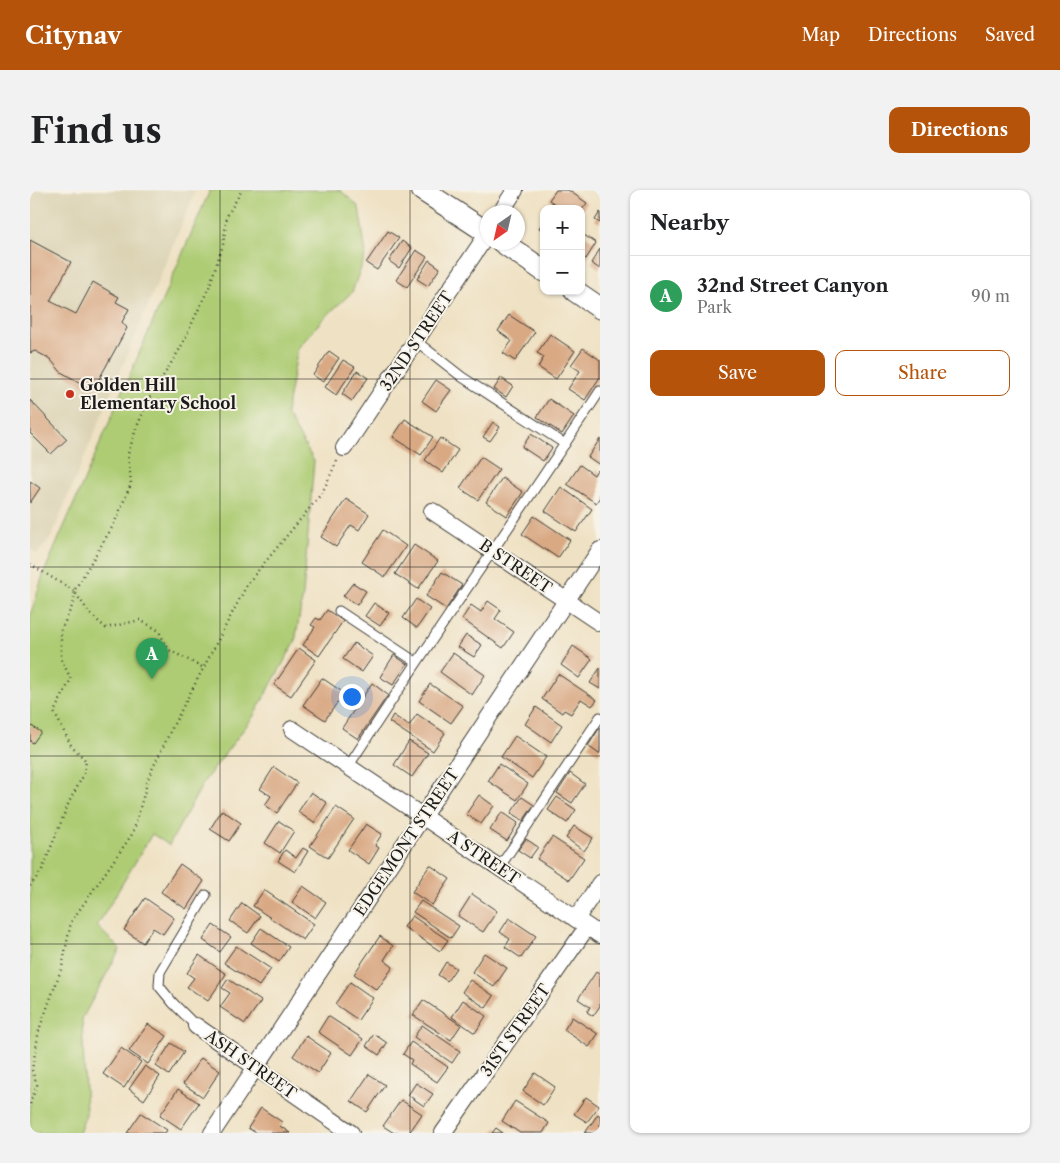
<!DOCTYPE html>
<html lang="en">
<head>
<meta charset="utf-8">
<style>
	body { margin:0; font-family:"Libre Caslon Text",serif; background:#f2f2f2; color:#202124 }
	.controls { position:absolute; right:15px; top:15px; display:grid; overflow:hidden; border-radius:10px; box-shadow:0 1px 4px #0004 }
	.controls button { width:45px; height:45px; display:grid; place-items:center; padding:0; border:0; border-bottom:1px solid #e0e0e0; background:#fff; color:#202124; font:25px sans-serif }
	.compass { position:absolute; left:450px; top:15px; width:45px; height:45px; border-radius:50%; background:#fff; box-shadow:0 1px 4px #0004; rotate:214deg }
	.you { position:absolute; left:321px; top:506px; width:18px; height:18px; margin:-12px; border:4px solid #fff; border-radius:50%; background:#1a73e8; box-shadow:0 0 0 8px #1a73e833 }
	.badge { display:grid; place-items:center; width:32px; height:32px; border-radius:50%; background:#b45309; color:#fff; font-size:16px; font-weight:700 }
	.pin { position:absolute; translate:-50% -41px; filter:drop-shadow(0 1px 2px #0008) }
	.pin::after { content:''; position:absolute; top:26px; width:18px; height:15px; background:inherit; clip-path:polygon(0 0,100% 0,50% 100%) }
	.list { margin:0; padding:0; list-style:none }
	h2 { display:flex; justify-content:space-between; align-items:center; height:65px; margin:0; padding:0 20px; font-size:21px }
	h2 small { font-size:16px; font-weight:400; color:#757577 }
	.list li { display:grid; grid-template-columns:32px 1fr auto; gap:15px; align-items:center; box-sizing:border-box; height:80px; padding:0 20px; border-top:1px solid #e0e0e0 }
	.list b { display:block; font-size:19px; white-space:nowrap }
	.list p { margin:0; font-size:16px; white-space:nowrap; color:#757577 }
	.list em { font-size:16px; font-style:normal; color:#757577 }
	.actions { display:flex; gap:10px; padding:15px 20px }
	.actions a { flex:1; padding:11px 0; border:1px solid #b45309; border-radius:10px; text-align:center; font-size:18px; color:#b45309 }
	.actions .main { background:#b45309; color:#fff }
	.map { position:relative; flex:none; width:570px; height:943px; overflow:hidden; border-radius:10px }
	header { display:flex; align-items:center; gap:30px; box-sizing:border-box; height:70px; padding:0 25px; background:#b45309; color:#fff }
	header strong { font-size:24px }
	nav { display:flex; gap:28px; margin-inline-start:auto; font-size:18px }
	.intro { display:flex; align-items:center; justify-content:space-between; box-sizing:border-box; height:120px; padding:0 30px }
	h1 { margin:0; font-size:35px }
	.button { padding:12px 22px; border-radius:10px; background:#b45309; color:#fff; font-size:18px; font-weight:700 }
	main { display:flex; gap:30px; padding:0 30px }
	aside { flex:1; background:#fff; border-radius:10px; box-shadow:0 1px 4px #0004 }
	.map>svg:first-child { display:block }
	.built { fill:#dcd3b4 }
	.green { fill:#adcc73; stroke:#647448 }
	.building { fill:#d9a984 }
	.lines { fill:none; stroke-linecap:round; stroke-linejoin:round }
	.service-casing { stroke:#3c3a35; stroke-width:11 }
	.minor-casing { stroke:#3c3a35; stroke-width:18 }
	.tertiary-casing { stroke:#3c3a35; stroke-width:23 }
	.path { stroke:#3c3a35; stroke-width:2.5; stroke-dasharray:1 4; stroke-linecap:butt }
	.service { stroke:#fff; stroke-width:9 }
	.minor { stroke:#fff; stroke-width:16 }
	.tertiary { stroke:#fff; stroke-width:21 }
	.grid { fill:none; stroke:#1c1c1c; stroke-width:1; stroke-opacity:0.55 }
	.poi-dot { fill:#c8321e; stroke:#f7f3e8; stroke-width:2 }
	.labels { text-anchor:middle; stroke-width:4; stroke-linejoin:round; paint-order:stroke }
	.street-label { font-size:16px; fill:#1c1c1c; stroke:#f7f3e8 }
	.poi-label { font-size:16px; font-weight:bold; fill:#1c1c1c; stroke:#f7f3e8; text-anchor:start }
</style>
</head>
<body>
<header>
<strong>Citynav</strong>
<nav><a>Map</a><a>Directions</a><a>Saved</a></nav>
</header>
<div class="intro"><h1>Find us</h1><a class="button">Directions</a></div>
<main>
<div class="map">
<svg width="570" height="943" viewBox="0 0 570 943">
	<rect width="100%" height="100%" fill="#f7f3e8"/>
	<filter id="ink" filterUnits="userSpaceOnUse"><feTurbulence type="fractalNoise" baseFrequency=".02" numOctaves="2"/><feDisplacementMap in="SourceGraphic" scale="10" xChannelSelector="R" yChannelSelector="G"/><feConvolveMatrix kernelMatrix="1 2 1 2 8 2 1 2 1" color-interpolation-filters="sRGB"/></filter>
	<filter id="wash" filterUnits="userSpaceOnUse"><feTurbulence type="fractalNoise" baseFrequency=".0096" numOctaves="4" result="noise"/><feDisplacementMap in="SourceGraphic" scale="20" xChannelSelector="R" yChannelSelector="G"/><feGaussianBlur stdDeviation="1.12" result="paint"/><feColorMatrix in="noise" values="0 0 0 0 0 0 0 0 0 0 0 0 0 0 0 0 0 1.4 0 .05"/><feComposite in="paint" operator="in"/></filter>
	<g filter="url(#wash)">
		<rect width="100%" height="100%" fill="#efe1c3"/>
		<polygon class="built" points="0,0 166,0 21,347 7,364 0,359"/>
		<polygon class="green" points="180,0 310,0 329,17 336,64 322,102 292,130 268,158 256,223 284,271 273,405 265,452 223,527 175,590 139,655 122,644 67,736 90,759 52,829 56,924 49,943 0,943 0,426 13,385"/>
		<g id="blocks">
			<g class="building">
				<polygon points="526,0 538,0 557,13 551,21 551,19 532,19 519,10"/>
				<polygon points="570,22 570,33 565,30"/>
				<polygon points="514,30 514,41 509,38"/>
				<polygon points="358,41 369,48 347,80 336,73"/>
				<polygon points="551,43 566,53 556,69 551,66"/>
				<polygon points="0,50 41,72 20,111 46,124 63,92 89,107 86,112 99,119 92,132 97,138 63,200 31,182 20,169 5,161 0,163"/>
				<polygon points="372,51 382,58 369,78 359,71"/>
				<polygon points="570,59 570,79 561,73"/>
				<polygon points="386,60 397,67 377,97 366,90"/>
				<polygon points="399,70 410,78 398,96 387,89"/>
				<polygon points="479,125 505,142 485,171 473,163 482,151 468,141"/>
				<polygon points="520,144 545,161 526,189 508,177 514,167 507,163"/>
				<polygon points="553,158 570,170 570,187 555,210 538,199 550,181 541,175"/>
				<polygon points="299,161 309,168 293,192 283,185"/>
				<polygon points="313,170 325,177 306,205 295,197"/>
				<polygon points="327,181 338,188 322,211 312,204"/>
				<polygon points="471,188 483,196 476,207 464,199"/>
				<polygon points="406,190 421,200 406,221 392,211"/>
				<polygon points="519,209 544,226 532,244 507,227"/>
				<polygon points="0,210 37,249 21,264 0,243"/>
				<polygon points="375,229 403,247 391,265 363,247"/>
				<polygon points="463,232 470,237 460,251 453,247"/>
				<polygon points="501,244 522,258 513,271 492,257"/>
				<polygon points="410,248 428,260 413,283 395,270"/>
				<polygon points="570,249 570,275 558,267"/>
				<polygon points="451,267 469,279 448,310 430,298"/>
				<polygon points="550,275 564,285 567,280 570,282 570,307 566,313 537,294"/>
				<polygon points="472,288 493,302 477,326 456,312"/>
				<polygon points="0,291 10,298 0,313"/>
				<polygon points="531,297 562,319 546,342 515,321"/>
				<polygon points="316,309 339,324 329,340 321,335 306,357 291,347"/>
				<polygon points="504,326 540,350 528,368 492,344"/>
				<polygon points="353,340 376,356 355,387 332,372"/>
				<polygon points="384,355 408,371 388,399 365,384"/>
				<polygon points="412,382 432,395 416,419 396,406"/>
				<polygon points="323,393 336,401 327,415 313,406"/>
				<polygon points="386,409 400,419 387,438 373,428"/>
				<polygon points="458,411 471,420 465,429 484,442 473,458 432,429 441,415 451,422"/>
				<polygon points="344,413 359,423 350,436 335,426"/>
				<polygon points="297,420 313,431 289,466 273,455 285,437 281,435 286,428 290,430"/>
				<polygon points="436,445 452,455 444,467 428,457"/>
				<polygon points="324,453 343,466 332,482 313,469"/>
				<polygon points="543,456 562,469 549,488 531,475"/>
				<polygon points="269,458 286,470 261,506 244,495"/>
				<polygon points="423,463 455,485 442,505 410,482"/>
				<polygon points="364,465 377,474 363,495 350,487"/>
				<polygon points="570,478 570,499 560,493"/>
				<polygon points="528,484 567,510 562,516 551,509 541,524 534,520 532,523 512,509"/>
				<polygon points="292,488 314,503 295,530 273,515"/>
				<polygon points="342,493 358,505 328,549 312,538"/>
				<polygon points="400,494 433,516 421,533 389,511"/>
				<polygon points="506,517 532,535 521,552 495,534"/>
				<polygon points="387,524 415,543 403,561 359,532 363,525 379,536"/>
				<polygon points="0,535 11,542 3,553 0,551"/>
				<polygon points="570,537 570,562 569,564 558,556"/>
				<polygon points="485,546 516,567 502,588 471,567"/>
				<polygon points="379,551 398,563 382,587 364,575"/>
				<polygon points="469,574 498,594 487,610 458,591"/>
				<polygon points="244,577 267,593 247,623 235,615 241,606 230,599"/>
				<polygon points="540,583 555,594 542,613 527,603"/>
				<polygon points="281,602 297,613 284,633 268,622"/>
				<polygon points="449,605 464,616 451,634 436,624"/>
				<polygon points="492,607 504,615 493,631 481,623"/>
				<polygon points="527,607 546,620 537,633 518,620"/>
				<polygon points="306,617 324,629 298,668 280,656"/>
				<polygon points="192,620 211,633 199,651 180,639"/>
				<polygon points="472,622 488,633 477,651 460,640"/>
				<polygon points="249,631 264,641 250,663 235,653"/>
				<polygon points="336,634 352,644 345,655 349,658 339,674 318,660"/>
				<polygon points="544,636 563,648 554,661 536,648"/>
				<polygon points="522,647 554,668 539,690 507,669"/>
				<polygon points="496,649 508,657 500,668 488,660"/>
				<polygon points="273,658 278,661 265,682 248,671 255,660 266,668"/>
				<polygon points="150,674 174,691 156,719 131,702"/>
				<polygon points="400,675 420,689 402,715 382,702"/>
				<polygon points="273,696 296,712 285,728 262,712"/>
				<polygon points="234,700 284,734 273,750 223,716"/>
				<polygon points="442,704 467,721 453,742 428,726"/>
				<polygon points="115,708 144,728 133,744 123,738 113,753 94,740"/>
				<polygon points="391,711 429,736 421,748 383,722"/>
				<polygon points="212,713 230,726 218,743 200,731"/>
				<polygon points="382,726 418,750 410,761 374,737"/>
				<polygon points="479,728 506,746 491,768 475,757 480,749 470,742"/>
				<polygon points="183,735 201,747 190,762 173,750"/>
				<polygon points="231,738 259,757 249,772 221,753"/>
				<polygon points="350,746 363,756 354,770 363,777 347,800 324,784"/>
				<polygon points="206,756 241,779 229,796 194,773"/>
				<polygon points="454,763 477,778 464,797 442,782"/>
				<polygon points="169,765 196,784 178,811 157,797 164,788 157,783"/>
				<polygon points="416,772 426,778 417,791 408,785"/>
				<polygon points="566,782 570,785 570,816 563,826 557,822 560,817 548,809"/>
				<polygon points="198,789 231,811 215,834 190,817 200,803 192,798"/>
				<polygon points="440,790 464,806 456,818 432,802"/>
				<polygon points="320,792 343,808 328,830 305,814"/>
				<polygon points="393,810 431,835 421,850 383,825"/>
				<polygon points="433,810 456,826 445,843 422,827"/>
				<polygon points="298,826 333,849 322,865 288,842"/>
				<polygon points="542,827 568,844 559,857 534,840"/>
				<polygon points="118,834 137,846 118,874 99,861"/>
				<polygon points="392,835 430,861 422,873 384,847"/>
				<polygon points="344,844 357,853 349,865 336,856"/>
				<polygon points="276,846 301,863 288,883 263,866"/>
				<polygon points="381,852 418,877 407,892 380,874 382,870 373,864"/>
				<polygon points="141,853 154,862 139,885 126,876"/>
				<polygon points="91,858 111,872 94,898 73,884"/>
				<polygon points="171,868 190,881 173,907 153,894"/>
				<polygon points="115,876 130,886 114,910 99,899"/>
				<polygon points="505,883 525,897 513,915 493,901"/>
				<polygon points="339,884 355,895 337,922 321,911"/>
				<polygon points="386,893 403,904 394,916 378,905"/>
				<polygon points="148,899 169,913 151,939 130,925"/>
				<polygon points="556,907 569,916 557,932 544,924"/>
				<polygon points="371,910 392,924 379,943 364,943 353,936"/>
				<polygon points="485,911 519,933 513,943 490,943 472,931"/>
				<polygon points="231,918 252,932 250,936 260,943 226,943 218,938"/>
				<polygon points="111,923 137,940 135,943 97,943"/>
				<polygon points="568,924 570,926 570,943 555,943"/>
				<polygon points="466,938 473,943 462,943"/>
			</g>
		</g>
	</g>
	<g filter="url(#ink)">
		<use href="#blocks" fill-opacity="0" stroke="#3c3a35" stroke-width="1"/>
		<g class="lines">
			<g class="service-casing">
				<g id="service">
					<polyline points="386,151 432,187 535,254"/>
					<polyline points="309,421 386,472"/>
					<path d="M318,577C400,450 487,327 570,201"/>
					<polyline points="469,678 570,527"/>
					<polyline points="166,836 143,813 129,796 130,782 176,705"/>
				</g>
			</g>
			<g class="minor-casing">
				<g id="minor">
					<polyline points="471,22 485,0"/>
					<polyline points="314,258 458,43"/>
					<polyline points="402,321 570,433"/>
					<polyline points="262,539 570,745"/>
					<polyline points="546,729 570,693"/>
					<polyline points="166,836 321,943"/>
					<polyline points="182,943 570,360"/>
					<polyline points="413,943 557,737"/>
				</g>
			</g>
			<g class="tertiary-casing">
				<g id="tertiary">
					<polyline points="392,0 458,43"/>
					<polyline points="472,52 514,81"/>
					<polyline points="545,101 570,118"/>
				</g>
			</g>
			<g class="path">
				<polyline points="0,374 44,401 60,424 76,438 110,430 128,440 139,460 174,478"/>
				<polyline points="0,696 12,680 39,612 54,584 56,571 41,555 24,522 41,489 31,469 31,440 44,412 44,401 84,334 101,294 98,264 106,239 118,211 151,157 179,97 193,55 197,26 212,0"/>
				<polyline points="0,914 7,895 2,880 9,840 32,777 41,732 103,643 119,586 144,534 218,393 292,303 307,271"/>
			</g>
			<use href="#service" class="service"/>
			<use href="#minor" class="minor"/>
			<use href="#tertiary" class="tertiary"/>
		</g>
	</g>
	<path class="grid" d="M190,0V943M380,0V943M0,189H570M0,377H570M0,566H570M0,754H570"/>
	<circle class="poi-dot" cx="40" cy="204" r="5"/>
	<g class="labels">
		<g class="street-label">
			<text transform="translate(386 151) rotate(-56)" y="6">32ND STREET</text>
			<text transform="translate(486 376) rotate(34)" y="6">B STREET</text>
			<text transform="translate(376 652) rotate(-56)" y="6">EDGEMONT STREET</text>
			<text transform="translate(454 667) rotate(34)" y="6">A STREET</text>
			<text transform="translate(485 840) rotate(-55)" y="6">31ST STREET</text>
			<text transform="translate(221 874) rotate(35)" y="6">ASH STREET</text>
		</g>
		<g class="poi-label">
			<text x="50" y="201">Golden Hill<tspan x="50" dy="18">Elementary School</tspan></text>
		</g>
	</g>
</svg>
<div class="controls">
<button>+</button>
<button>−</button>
</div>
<svg class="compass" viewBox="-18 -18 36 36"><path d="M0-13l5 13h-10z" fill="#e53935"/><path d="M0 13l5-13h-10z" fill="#757577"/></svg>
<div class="you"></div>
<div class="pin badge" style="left:122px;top:489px;background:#2e9e5b">A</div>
</div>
<aside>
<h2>Nearby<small></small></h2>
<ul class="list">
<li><span class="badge" style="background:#2e9e5b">A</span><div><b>32nd Street Canyon</b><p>Park</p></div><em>90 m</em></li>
</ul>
<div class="actions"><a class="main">Save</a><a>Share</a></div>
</aside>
</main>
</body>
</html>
